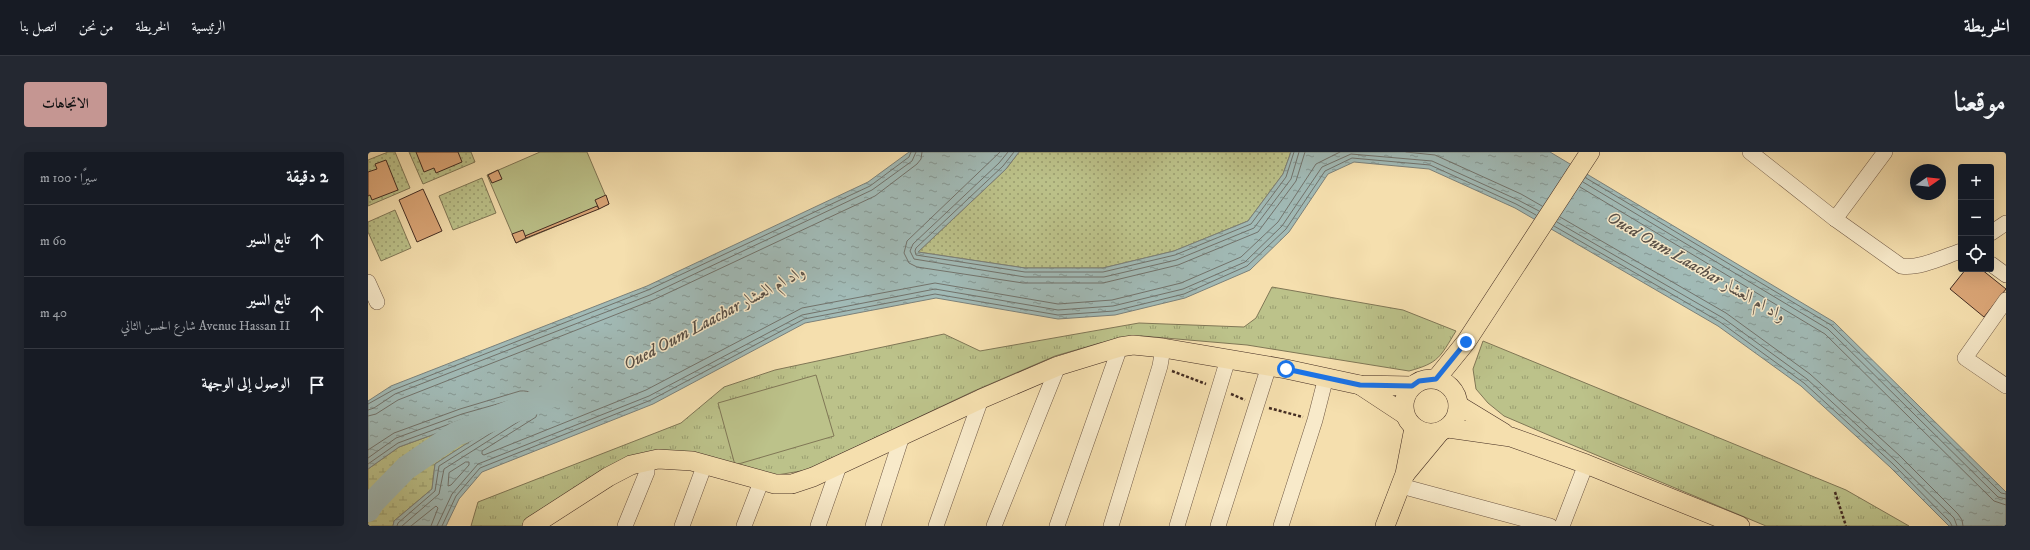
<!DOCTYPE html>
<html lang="ar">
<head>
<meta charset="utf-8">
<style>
	body { margin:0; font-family:"IM FELL DW Pica",Amiri,serif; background:#242831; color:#f1f3f6; direction:rtl }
	.controls { position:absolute; right:12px; top:12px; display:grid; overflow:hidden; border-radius:4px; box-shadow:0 4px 16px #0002 }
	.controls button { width:36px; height:36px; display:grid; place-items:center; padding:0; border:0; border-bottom:1px solid #363941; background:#171b24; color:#f1f3f6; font:20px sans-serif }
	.compass { position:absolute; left:1542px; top:12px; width:36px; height:36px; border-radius:50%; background:#171b24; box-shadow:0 4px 16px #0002; rotate:76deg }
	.stop { position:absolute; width:12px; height:12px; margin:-9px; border:3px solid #1a73e8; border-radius:50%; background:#fff }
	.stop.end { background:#1a73e8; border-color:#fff; box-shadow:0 1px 4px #0008 }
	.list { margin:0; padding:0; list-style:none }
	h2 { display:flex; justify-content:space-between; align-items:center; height:52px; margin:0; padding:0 16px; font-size:17px }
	h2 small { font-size:13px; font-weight:400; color:#9ea1a6 }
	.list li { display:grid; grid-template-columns:26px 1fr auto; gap:12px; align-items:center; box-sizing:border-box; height:72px; padding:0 16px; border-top:1px solid #363941 }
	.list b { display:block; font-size:15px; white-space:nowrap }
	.list p { margin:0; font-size:13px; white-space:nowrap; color:#9ea1a6 }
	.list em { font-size:13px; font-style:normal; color:#9ea1a6 }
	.icon { flex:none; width:22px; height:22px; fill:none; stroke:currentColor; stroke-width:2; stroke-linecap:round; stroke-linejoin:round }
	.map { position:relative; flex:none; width:1638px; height:374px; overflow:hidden; direction:ltr; border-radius:4px }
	header { display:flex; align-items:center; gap:24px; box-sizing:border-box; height:56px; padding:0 20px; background:#171b24; border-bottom:1px solid #363941 }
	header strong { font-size:19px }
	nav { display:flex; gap:22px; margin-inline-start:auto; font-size:14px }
	.intro { display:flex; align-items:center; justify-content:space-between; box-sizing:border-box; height:96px; padding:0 24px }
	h1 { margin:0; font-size:28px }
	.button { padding:10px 18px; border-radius:4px; background:#c59692; color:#111; font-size:14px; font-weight:700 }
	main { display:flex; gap:24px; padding:0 24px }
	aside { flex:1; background:#171b24; border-radius:4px; box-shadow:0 4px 16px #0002 }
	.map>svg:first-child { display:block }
	.grass { fill:url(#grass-dots); stroke:#807756 }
	.wetland { fill:url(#wetland-marsh); stroke:#807756 }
	.park { fill:url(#park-tufts); stroke:#807756 }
	.pitch { fill:#bcc28a; stroke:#807756 }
	.water { fill:url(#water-ripples); stroke:#7b817b }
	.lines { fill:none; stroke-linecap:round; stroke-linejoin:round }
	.shore { stroke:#72736c; stroke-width:1 }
	.river { stroke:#a1bab6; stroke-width:24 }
	.building { fill:#dca778; stroke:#432c22 }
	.minor-casing { stroke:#705945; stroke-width:16 }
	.major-casing { stroke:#432c22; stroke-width:20 }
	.path { stroke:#432c22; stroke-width:2.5; stroke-dasharray:3 2; stroke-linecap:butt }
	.minor { stroke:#f8eaca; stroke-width:15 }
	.major { stroke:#f5dfae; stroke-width:19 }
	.route { stroke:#1a73e8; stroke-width:5 }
	.labels { text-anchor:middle; stroke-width:3; stroke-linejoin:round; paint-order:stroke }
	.water-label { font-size:17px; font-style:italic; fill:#5a5047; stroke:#f8eaca }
</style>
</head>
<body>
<header>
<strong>الخريطة</strong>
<nav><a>الرئيسية</a><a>الخريطة</a><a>من نحن</a><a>اتصل بنا</a></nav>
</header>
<div class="intro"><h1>موقعنا</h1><a class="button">الاتجاهات</a></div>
<main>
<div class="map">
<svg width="1638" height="374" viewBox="0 0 1638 374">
	<defs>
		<pattern id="grass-dots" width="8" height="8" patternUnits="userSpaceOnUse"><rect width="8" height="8" fill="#bcc28a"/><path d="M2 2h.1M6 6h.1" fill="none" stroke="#9a9e70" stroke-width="1.8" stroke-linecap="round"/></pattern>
		<pattern id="wetland-marsh" width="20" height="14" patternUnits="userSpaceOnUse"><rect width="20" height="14" fill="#bcc28a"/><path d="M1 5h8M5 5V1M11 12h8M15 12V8" fill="none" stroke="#9a9e70"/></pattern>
		<pattern id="park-tufts" width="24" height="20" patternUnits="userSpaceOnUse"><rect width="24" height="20" fill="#bcc28a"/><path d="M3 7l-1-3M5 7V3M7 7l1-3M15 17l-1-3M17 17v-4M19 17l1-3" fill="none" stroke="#9a9e70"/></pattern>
		<pattern id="water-ripples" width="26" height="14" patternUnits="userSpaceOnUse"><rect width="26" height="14" fill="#a1bab6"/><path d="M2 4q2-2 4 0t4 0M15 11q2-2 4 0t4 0" fill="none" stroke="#859794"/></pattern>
	</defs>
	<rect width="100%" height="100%" fill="#f5dfae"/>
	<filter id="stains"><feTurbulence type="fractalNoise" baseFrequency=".005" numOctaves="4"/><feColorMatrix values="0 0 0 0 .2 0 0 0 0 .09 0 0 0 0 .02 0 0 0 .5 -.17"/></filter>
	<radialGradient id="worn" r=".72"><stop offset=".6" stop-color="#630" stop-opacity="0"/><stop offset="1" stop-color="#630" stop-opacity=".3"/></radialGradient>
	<g class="grass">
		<polygon points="20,0 27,0 42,36 0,54 0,8"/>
		<polygon points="41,0 103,0 107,10 55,32"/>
		<polygon points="651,0 923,0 915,22 880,69 806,99 735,116 657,116 550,100 638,17"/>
		<polygon points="114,26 128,61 85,78 71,44"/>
		<polygon points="27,58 43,96 13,109 0,80 0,70"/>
	</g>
	<polygon class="wetland" points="162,252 67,312 64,337 26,369 25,374 0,374 0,317 31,295 97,271"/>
	<g class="park">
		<path d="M904,135L1035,158L1088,179C1072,205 1071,211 1041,219L879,193L774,184L732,191L687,204L606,239L439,318L403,324L289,301L155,374H103L110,350L313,271L356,235L407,218L576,182L612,199L771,171L876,175L888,166Z"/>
		<polygon points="1115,189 1478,338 1541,374 1398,374 1178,282 1136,264 1120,251 1108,237 1105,217"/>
	</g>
	<g class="pitch">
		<polygon points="172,0 219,0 241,52 148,91 119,23"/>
		<polygon points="448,223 466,284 367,313 350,251"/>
	</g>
	<polygon class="water" points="541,0 651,0 638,17 550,100 657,116 735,116 806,99 880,69 915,22 923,0 1182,0 1466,170 1638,340 1638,374 1581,374 1522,315 1433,234 1350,174 1147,56 1061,17 986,10 960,22 921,80 882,118 817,146 747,163 690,167 568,146 437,171 285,252 114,320 91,347 78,374 25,374 26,369 64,337 67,312 160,252 97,271 31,295 0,317 0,249 23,234 279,134 500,30"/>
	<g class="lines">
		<g class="shore">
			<polyline points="632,0 539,89 536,101 541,111 549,115 655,131 735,131 810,113 890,80 928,29 937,0"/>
			<polyline points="640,0 631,11 545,92 542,99 546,107 657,125 736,125 808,108 886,76 923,27 931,0"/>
			<polyline points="646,0 635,14 548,96 547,99 548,103 657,120 735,120 807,103 883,72 918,25 926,0"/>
			<polyline points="1038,0 1067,3 1153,42 1174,54"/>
			<polyline points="1218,26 1463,173 1633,341 1638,342"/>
			<polyline points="1215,30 1460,177 1630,345 1638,347"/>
			<polyline points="1212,35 1457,182 1626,349 1638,353"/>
			<polyline points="1192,65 1358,161 1442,222 1532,304 1590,362 1594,368 1595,374"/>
			<polyline points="1189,70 1355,166 1439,227 1528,309 1586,366 1589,374"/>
			<polyline points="1186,74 1352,170 1436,231 1525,312 1582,370 1584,374"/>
			<polyline points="0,252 25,238 280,138 502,34 541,5 543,0"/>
			<polyline points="0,258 6,256 27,242 282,143 504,38 544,9 548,0"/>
			<polyline points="0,264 8,262 30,248 285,148 507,44 549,12 553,7 554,0"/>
			<path d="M0,298L26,281L92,257L152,239C162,238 169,243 171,253L168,265L114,299V302L116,303L278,238L434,156L567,131L690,152L744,148L813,131L873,105L910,70L948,12L972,0"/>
			<path d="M0,306L28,286L94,262L154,245C165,245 169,255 161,263L76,317L71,342L34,374"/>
			<polygon points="98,310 101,310 101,313 83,333 80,334 81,321"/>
			<polyline points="0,312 30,291 95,267 154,250 160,253 158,259 71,314 67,339 30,371 29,374"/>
			<polyline points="43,374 68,354 70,356 63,374"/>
			<polyline points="69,374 84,342 110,312 281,244 434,163 567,137 690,158 745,154 815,137 877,110 914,74 954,15 983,2 1064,9 1150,48 1171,59"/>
			<polyline points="74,374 88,344 112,316 283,248 436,167 567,142 690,163 746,159 816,142 879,114 918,77 957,19 984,6 1062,13 1148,52 1168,63"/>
		</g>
		<polyline class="river" points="0,358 5,350 38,316 88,282 192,240"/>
	</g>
	<g class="building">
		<polygon points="48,0 90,0 94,10 68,21 66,16 56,20"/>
		<polygon points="18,8 30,38 4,48 2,43 0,44 0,20 9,17 7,12"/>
		<polygon points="130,18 134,27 124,31 120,23"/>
		<polygon points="55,37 74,79 49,90 31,48"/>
		<polygon points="238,43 241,52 231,57 227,48"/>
		<polygon points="229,54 231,57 158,86 157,84"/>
		<polygon points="155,78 158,86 148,91 144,82"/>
		<polygon points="1598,117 1613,117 1638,137 1616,165 1582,137"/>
	</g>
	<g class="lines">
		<g class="minor-casing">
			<g id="minor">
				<path d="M1382,0L1467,67L1533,114C1551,117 1575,105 1593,99"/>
				<polyline points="1467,67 1517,0"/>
				<polyline points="1623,81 1638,71"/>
				<polyline points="1623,112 1638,123"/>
				<polyline points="0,130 9,150"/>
				<polyline points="1638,148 1597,206 1638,234"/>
				<polyline points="1033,334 1182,374"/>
				<polyline points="257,374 279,320 279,309"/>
				<polyline points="314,374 337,312"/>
				<polyline points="376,374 393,330"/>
				<polyline points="450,374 471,314"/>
				<polyline points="505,374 534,284"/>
				<polyline points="568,374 613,247"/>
				<polyline points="626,374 690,214"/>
				<polyline points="689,374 752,195"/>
				<polyline points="743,374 792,214 795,196"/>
				<polyline points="809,374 860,207"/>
				<polyline points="850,374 901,214"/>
				<polyline points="913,374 947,268 958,225"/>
				<polyline points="1194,374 1218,312"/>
			</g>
		</g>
		<g class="major-casing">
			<g id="major">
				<circle cx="1063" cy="254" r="27"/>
				<polyline points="1068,227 1098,190 1222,0"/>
				<polyline points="992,233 1036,262"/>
				<polyline points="1090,253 1136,281"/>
				<polyline points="1080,276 1143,285 1218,312 1372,374"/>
				<polyline points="1038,321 1072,280"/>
				<polyline points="164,374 240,325 263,313 290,307 324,309 407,332 424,332 445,325 613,247 690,214 752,195 765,193 795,196 918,217 992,233 1044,234"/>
				<polyline points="1017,374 1037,322 1046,276"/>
			</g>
		</g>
		<g class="path">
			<polyline points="804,219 838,232"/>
			<polyline points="863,242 877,248"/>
			<polyline points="901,256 935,265"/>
			<polyline points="1467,340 1478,374"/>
		</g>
		<use href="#minor" class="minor"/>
		<use href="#major" class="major"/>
	</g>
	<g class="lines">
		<polyline class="route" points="918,217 992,233 1044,234 1051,229 1068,227 1098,190"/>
	</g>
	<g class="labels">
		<g class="water-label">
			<text transform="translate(1329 114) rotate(30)" y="6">Oued Oum Laachar واد ام العشار</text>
			<text transform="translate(346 165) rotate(-28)" y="6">Oued Oum Laachar واد ام العشار</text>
		</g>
	</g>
	<rect width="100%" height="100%" filter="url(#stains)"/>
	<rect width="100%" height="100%" fill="url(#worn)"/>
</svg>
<div class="controls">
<button>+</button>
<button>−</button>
<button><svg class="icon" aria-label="locate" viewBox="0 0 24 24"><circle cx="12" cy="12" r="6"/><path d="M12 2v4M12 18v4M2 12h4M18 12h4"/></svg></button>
</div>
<svg class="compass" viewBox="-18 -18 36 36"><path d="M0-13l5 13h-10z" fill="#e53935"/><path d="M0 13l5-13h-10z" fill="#9ea1a6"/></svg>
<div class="stop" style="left:918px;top:217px"></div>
<div class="stop end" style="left:1098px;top:190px"></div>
</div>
<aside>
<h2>2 دقيقة<small>سيرًا · 100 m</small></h2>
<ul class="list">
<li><svg class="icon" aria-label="ahead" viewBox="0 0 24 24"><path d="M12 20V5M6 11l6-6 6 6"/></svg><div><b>تابع السير</b></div><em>60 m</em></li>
<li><svg class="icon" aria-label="ahead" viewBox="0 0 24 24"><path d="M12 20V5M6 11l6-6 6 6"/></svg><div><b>تابع السير</b><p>Avenue Hassan II شارع الحسن الثاني</p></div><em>40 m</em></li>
<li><svg class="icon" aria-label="arrive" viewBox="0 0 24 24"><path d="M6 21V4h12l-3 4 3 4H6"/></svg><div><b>الوصول إلى الوجهة</b></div></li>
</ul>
</aside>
</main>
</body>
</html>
